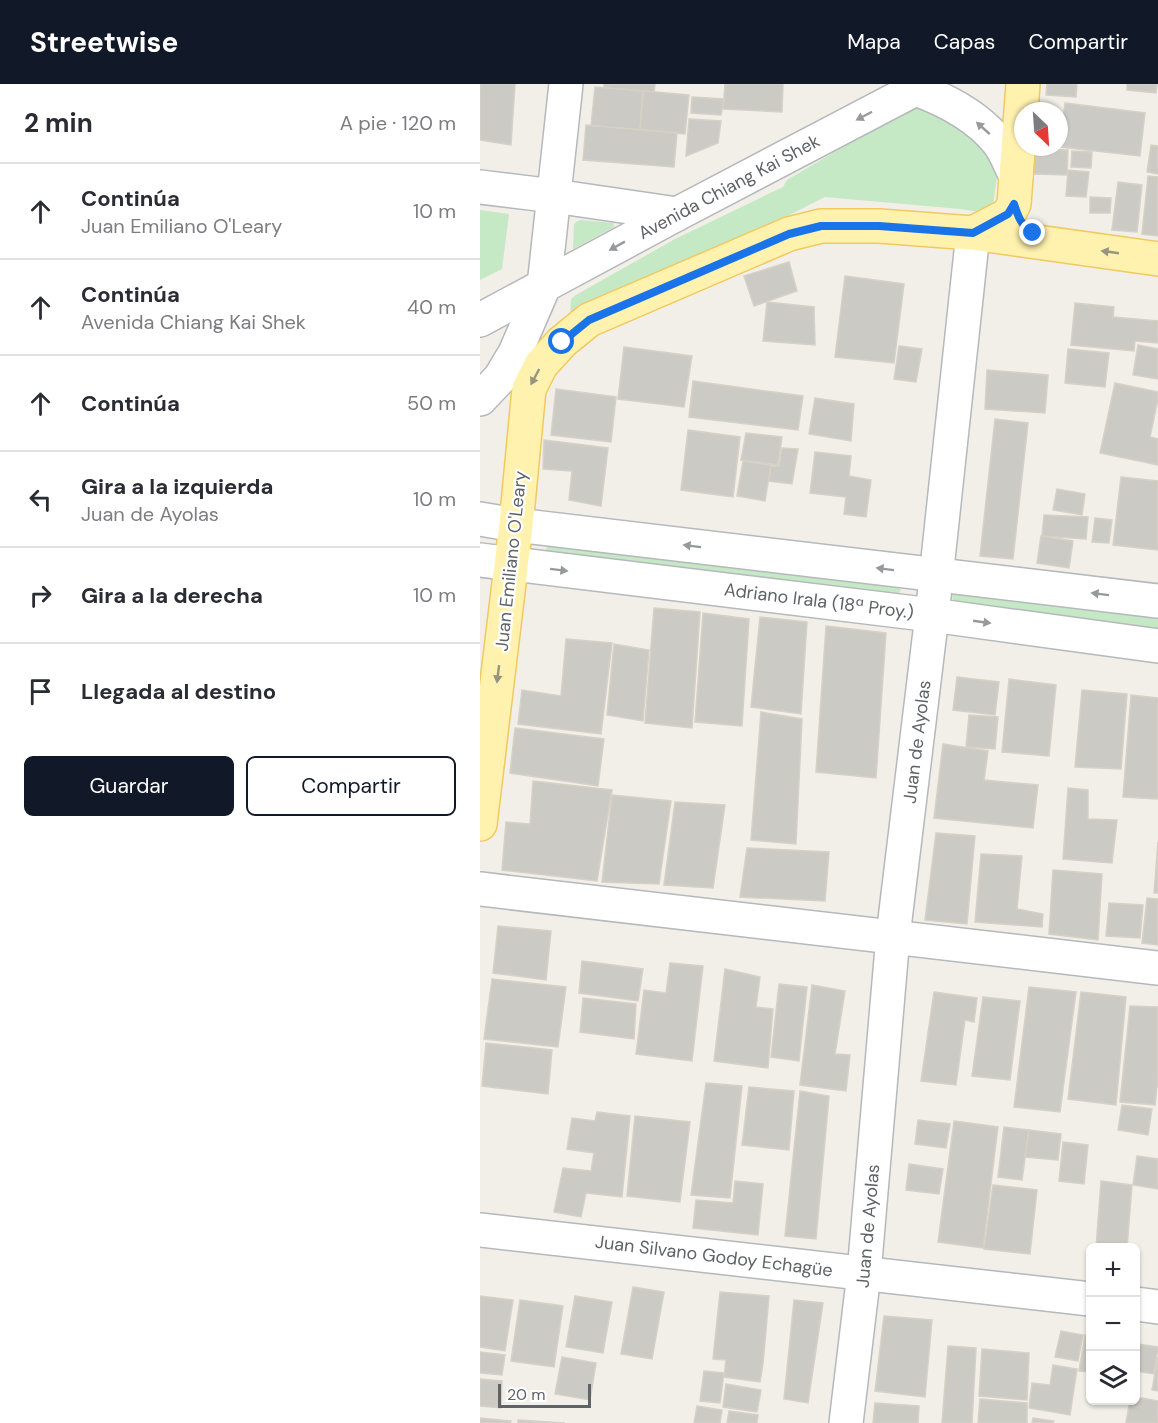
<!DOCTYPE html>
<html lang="es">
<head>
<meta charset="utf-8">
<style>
	body { margin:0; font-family:"DM Sans",sans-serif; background:#f2f2f3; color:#2b2b33 }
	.controls { position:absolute; right:18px; bottom:18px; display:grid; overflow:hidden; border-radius:9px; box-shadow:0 2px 4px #0004 }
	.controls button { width:54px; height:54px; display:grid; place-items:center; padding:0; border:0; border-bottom:2px solid #e1e1e2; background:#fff; color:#2b2b33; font:30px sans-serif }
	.compass { position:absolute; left:534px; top:18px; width:54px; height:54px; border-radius:50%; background:#fff; box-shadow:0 2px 4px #0004; rotate:155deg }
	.scale { position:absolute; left:18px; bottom:15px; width:93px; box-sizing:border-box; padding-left:6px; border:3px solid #5f6368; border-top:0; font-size:16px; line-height:21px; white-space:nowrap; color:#5f6368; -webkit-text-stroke:4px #fff; paint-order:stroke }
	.stop { position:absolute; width:18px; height:18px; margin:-14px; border:4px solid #1a73e8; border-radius:50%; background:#fff }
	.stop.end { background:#1a73e8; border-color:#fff; box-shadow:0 2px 6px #0008 }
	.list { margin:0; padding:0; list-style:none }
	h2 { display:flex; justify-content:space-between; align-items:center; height:78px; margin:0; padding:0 24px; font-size:26px }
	h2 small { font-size:20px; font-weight:400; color:#7c7c81 }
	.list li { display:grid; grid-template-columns:39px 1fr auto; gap:18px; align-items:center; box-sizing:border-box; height:96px; padding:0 24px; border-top:2px solid #e1e1e2 }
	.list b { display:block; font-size:22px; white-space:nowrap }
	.list p { margin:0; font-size:20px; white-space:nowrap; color:#7c7c81 }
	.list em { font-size:20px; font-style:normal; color:#7c7c81 }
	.actions { display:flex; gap:12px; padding:18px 24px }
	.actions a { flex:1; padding:14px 0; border:2px solid #111827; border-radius:9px; text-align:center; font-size:21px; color:#111827 }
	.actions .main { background:#111827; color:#fff }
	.icon { flex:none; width:33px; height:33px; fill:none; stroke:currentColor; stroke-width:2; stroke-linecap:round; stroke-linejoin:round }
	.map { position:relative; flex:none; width:678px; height:1339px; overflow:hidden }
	header { display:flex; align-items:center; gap:36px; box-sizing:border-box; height:84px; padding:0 30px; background:#111827; color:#fff }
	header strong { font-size:28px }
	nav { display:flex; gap:33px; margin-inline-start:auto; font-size:21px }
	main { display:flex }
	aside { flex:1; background:#fff }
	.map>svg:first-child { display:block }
	.green { fill:#c5e8c5 }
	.building { fill:#cccac5; stroke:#d6d1c6; stroke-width:1.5 }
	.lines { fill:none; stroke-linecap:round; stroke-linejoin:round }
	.minor-casing { stroke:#b5b8bc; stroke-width:36 }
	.major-casing { stroke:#f2c960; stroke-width:36 }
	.minor { stroke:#fff; stroke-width:33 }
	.major { stroke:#fff2af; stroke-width:33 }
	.oneway { fill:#979a9d }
	.oneway2 { fill:#979581 }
	.route { stroke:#1a73e8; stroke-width:8 }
	.labels { text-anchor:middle; stroke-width:4.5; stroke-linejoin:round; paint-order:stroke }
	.street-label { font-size:18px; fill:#5f6368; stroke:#fff }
</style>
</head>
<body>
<header>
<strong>Streetwise</strong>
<nav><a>Mapa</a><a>Capas</a><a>Compartir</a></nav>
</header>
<main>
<aside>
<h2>2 min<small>A pie · 120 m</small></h2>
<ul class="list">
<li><svg class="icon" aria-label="ahead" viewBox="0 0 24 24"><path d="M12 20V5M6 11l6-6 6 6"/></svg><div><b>Continúa</b><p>Juan Emiliano O'Leary</p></div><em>10 m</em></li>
<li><svg class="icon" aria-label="ahead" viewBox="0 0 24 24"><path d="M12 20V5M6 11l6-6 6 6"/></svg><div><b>Continúa</b><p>Avenida Chiang Kai Shek</p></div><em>40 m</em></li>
<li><svg class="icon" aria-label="ahead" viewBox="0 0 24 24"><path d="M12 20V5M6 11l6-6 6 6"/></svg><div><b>Continúa</b></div><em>50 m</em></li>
<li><svg class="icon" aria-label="left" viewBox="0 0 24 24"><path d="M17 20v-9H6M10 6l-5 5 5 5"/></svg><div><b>Gira a la izquierda</b><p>Juan de Ayolas</p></div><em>10 m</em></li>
<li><svg class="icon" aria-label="right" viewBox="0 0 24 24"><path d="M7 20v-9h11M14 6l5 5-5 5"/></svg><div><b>Gira a la derecha</b></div><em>10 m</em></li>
<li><svg class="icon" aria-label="arrive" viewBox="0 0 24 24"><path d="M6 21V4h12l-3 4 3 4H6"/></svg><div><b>Llegada al destino</b></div></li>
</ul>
<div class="actions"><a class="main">Guardar</a><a>Compartir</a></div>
</aside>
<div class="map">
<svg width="678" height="1339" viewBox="0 0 678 1339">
	<rect width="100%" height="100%" fill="#f1efe8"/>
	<g class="green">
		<polygon points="441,17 506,64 517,92 512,130 480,125 345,113 94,239 90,237 91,215 96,211 195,155 303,103 307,96"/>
		<polygon points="0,126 29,130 22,185 0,196"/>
		<polygon points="101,136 133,139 134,141 134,143 93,165 94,140 98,137"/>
		<polygon points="68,460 416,501 421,506 418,511 68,468 66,465"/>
		<path d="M475,509L678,533V545L478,520C474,518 473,516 472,512Z"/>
	</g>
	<g class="building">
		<polygon points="0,0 35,0 31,61 0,56"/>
		<polygon points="124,0 175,0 174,8 124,4"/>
		<polygon points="245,0 303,0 302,28 243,25"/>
		<polygon points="567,0 597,0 596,13 566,11"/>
		<polygon points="647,0 677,0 676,9 647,6"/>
		<polygon points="115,3 163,7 160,46 111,42"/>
		<polygon points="163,7 209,11 205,50 160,46"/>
		<polygon points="212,13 244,15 241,31 211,29"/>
		<polygon points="585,19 665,29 660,72 580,63"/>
		<polygon points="209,35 241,37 238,59 206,72"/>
		<polygon points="106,41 197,49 194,83 103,76"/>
		<polygon points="671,61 678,62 678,90 667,88"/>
		<polygon points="555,65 588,66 587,91 554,90"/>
		<polygon points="592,67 612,68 611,84 591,83"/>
		<polygon points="588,86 609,88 606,113 586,112"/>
		<polygon points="668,92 678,93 678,152 662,150"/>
		<polygon points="638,98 662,101 657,148 632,146"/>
		<polygon points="610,113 631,114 630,129 610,129"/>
		<polygon points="309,178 317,207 274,222 264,192"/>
		<polygon points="365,192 424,200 414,279 355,273"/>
		<polygon points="287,218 334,223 335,261 283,257"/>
		<polygon points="595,219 634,223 633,233 678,237 678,259 655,257 654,267 591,261"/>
		<polygon points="658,261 678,265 678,295 653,291"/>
		<polygon points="419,262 442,265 436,298 414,295"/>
		<polygon points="144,263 212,272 204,323 138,315"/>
		<polygon points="588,265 629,269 625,303 585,299"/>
		<polygon points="507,286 568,291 565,329 505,325"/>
		<polygon points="213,297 323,312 318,346 209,333"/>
		<polygon points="635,299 678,308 678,315 670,353 678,355 678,381 620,369"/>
		<polygon points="76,305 136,313 131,358 71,351"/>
		<polygon points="335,314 374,320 371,357 329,350"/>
		<polygon points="515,335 548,339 533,475 500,472"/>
		<polygon points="208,346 260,353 253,413 201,406"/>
		<polygon points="266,349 302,353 298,381 261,376"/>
		<polygon points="64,356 128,364 121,422 89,416 92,387 63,385"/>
		<polygon points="302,364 318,365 312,400 289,397 291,382 299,382"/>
		<polygon points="335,368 371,372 369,392 391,396 386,433 364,430 366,413 330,409"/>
		<polygon points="263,377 291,381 285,417 257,412"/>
		<polygon points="641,393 678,397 678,466 633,461"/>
		<polygon points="577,405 605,410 602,431 573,426"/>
		<polygon points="564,431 608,433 606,455 562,452"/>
		<polygon points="615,434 632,436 629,459 612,458"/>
		<polygon points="561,452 593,457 589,484 557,479"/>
		<polygon points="174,524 220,528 212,644 165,639"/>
		<polygon points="223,529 269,535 262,642 215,638"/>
		<polygon points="280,533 327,538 321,630 271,623"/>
		<polygon points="346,542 406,549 396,694 336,688"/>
		<polygon points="86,555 132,559 121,650 38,640 42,606 81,612"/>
		<polygon points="134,560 169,566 163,637 127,631"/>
		<polygon points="477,593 519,598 515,631 473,626"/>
		<polygon points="529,595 576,601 569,672 522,668"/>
		<polygon points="602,606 647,610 641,685 595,683"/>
		<polygon points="651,611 678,614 678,715 643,713"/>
		<polygon points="281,628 322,635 316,760 271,756"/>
		<polygon points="489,631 518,633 515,665 486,663"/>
		<polygon points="35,644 124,655 118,702 30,689"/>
		<polygon points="463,660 508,667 504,696 558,701 553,744 454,734"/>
		<polygon points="53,697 132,706 117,797 22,786 26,738 50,740"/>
		<polygon points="588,704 608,706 608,735 637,736 632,779 583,775"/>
		<polygon points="132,711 191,717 179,800 122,798"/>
		<polygon points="195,718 245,721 233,804 184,801"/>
		<polygon points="456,749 495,752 487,840 445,836"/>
		<polygon points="678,758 678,809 674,809"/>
		<polygon points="267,764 349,768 345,817 260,813"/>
		<polygon points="501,770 542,772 537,825 563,830 562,843 495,838"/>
		<polygon points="573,786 622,790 618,856 569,850"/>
		<polygon points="667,814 678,815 678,861 662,859"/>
		<polygon points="629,819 663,821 660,854 626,852"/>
		<polygon points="18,842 71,847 66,896 13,889"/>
		<polygon points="102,877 163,885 158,917 99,909"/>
		<polygon points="190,879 223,882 212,977 156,970 164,906 186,909"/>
		<polygon points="245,885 280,893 276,923 293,925 288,984 234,977"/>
		<polygon points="12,895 86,903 78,963 4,955"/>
		<polygon points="299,900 327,903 319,977 291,973"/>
		<polygon points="332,901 365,907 355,970 370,971 366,1007 320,1001"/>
		<polygon points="549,903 596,908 580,1028 534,1023"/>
		<polygon points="454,908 497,914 494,938 485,936 476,1001 441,997"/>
		<polygon points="601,908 646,913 636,1021 588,1015"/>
		<polygon points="503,913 540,917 530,996 492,992"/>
		<polygon points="103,914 156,920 154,955 100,948"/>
		<polygon points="650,922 678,923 678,994 675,1021 640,1018"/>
		<polygon points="6,959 72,966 68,1010 2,1002"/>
		<polygon points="226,999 262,1002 250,1114 211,1111"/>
		<polygon points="269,1003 314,1007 309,1066 262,1061"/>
		<polygon points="320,1007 349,1012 336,1155 305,1152"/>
		<polygon points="642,1021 672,1025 668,1051 638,1046"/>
		<polygon points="117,1028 150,1032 142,1113 106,1109 101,1133 74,1128 83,1084 111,1087 114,1069 87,1065 92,1034 115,1037"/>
		<polygon points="155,1032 210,1038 200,1118 147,1112"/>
		<polygon points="438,1036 470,1040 466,1064 435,1060"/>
		<polygon points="474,1037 518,1043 503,1164 458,1158"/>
		<polygon points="524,1043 549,1046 542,1096 518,1093"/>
		<polygon points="549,1046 581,1050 578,1076 545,1073"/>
		<polygon points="583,1058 608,1061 604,1100 579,1097"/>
		<polygon points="657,1072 678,1075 678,1105 653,1101"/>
		<polygon points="429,1080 463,1085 459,1110 426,1106"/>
		<polygon points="255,1097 283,1100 278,1151 213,1144 216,1116 253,1119"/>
		<polygon points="621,1097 652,1101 647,1164 616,1164"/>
		<polygon points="513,1101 557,1106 550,1170 504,1165"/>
		<polygon points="153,1203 184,1208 172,1275 141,1270"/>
		<polygon points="240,1208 289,1212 283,1280 280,1298 244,1293 246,1276 233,1275"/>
		<polygon points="0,1212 33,1216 25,1267 0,1263"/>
		<polygon points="95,1212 132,1218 123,1269 86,1263"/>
		<polygon points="40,1216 83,1222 74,1283 31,1277"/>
		<polygon points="314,1216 343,1219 328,1319 304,1315"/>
		<polygon points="404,1232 452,1236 445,1313 395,1307"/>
		<polygon points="581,1247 603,1251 598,1277 575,1273"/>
		<polygon points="605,1251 610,1252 610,1288 599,1287"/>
		<polygon points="658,1260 678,1263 674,1290 656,1287 656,1271"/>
		<polygon points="468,1262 496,1264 492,1339 462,1339"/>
		<polygon points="502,1265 549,1269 547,1316 499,1312"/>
		<polygon points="0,1268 25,1271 22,1291 0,1289"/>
		<polygon points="82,1273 116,1279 110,1316 75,1310"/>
		<polygon points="678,1273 678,1307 672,1306"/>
		<polygon points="573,1281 597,1285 590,1331 549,1324 552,1299 570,1301"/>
		<polygon points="224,1287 244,1289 240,1319 220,1317"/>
		<polygon points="0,1295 22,1297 21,1324 0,1322"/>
		<polygon points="246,1300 281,1306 277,1328 243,1323"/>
		<polygon points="656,1313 678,1317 678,1339 646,1339 650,1316 656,1316"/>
		<polygon points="500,1315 547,1319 547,1339 498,1339"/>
		<polygon points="395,1319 439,1322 438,1339 393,1339"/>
		<polygon points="217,1322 242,1326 240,1339 214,1339"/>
		<polygon points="249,1327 278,1331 277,1339 247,1339"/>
		<polygon points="0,1334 31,1337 30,1339 0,1339"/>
		<polygon points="553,1334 574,1337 573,1339 552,1339"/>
		<polygon points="38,1336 85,1339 38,1339"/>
	</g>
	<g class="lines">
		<g class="minor-casing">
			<g id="minor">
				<path d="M436,5C466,16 498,33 518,58C526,68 530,81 536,92"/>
				<polyline points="0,103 74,112 197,130"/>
				<polyline points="0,236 197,130 445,0"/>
				<polyline points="0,315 20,294 35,269 64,202 86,0"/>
				<polyline points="0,435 36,441 678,517"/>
				<polyline points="0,476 452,531 678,562"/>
				<polyline points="0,805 678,884"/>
				<polyline points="0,1146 610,1215"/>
				<polyline points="656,1220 678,1223"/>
				<polyline points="366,1339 384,1189 413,852 452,531 493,149"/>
			</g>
		</g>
		<g class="major-casing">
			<g id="major">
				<polyline points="493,149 528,131 534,120 543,0"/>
				<polyline points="0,740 36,441 49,305 61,281 82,258 109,236 309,150 341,142 399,142 493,149 678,175"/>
			</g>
		</g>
		<use href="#minor" class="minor"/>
		<use href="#major" class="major"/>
	</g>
	<defs><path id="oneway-solid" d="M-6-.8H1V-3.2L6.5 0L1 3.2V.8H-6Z" transform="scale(1.5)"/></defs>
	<g class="oneway">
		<use href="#oneway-solid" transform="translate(384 32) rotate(152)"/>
		<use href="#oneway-solid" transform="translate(503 44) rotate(-138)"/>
		<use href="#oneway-solid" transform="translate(137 162) rotate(151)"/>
		<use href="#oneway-solid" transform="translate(212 462) rotate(-173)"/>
		<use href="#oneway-solid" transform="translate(405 485) rotate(-173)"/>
		<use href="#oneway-solid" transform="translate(79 486) rotate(7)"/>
		<use href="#oneway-solid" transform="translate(620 510) rotate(-173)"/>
		<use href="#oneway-solid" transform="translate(502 538) rotate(8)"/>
	</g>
	<g class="oneway2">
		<use href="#oneway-solid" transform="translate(630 168) rotate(-172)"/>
		<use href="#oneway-solid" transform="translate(55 293) rotate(118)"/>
		<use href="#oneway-solid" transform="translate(18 590) rotate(97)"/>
	</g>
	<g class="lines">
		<path class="route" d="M82,258L109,236L309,150L341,142H399L493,149L528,130L534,120C538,132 541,142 553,149"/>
	</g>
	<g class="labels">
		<g class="street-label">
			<text transform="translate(249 103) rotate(-28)" y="6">Avenida Chiang Kai Shek</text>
			<text transform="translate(31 477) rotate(-84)" y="6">Juan Emiliano O'Leary</text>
			<text transform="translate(339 517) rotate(7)" y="6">Adriano Irala (18ª Proy.)</text>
			<text transform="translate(437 658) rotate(-83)" y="6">Juan de Ayolas</text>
			<text transform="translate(388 1142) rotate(-85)" y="6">Juan de Ayolas</text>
			<text transform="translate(234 1172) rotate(7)" y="6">Juan Silvano Godoy Echagüe</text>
		</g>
	</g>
</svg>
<div class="controls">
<button>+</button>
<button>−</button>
<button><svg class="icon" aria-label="layers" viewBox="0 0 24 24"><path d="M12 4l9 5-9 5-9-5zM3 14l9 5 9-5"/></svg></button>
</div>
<svg class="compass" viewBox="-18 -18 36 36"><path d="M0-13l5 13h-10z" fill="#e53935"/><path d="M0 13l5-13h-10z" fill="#7c7c81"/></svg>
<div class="scale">20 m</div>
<div class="stop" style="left:82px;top:258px"></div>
<div class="stop end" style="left:553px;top:149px"></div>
</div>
</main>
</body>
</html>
